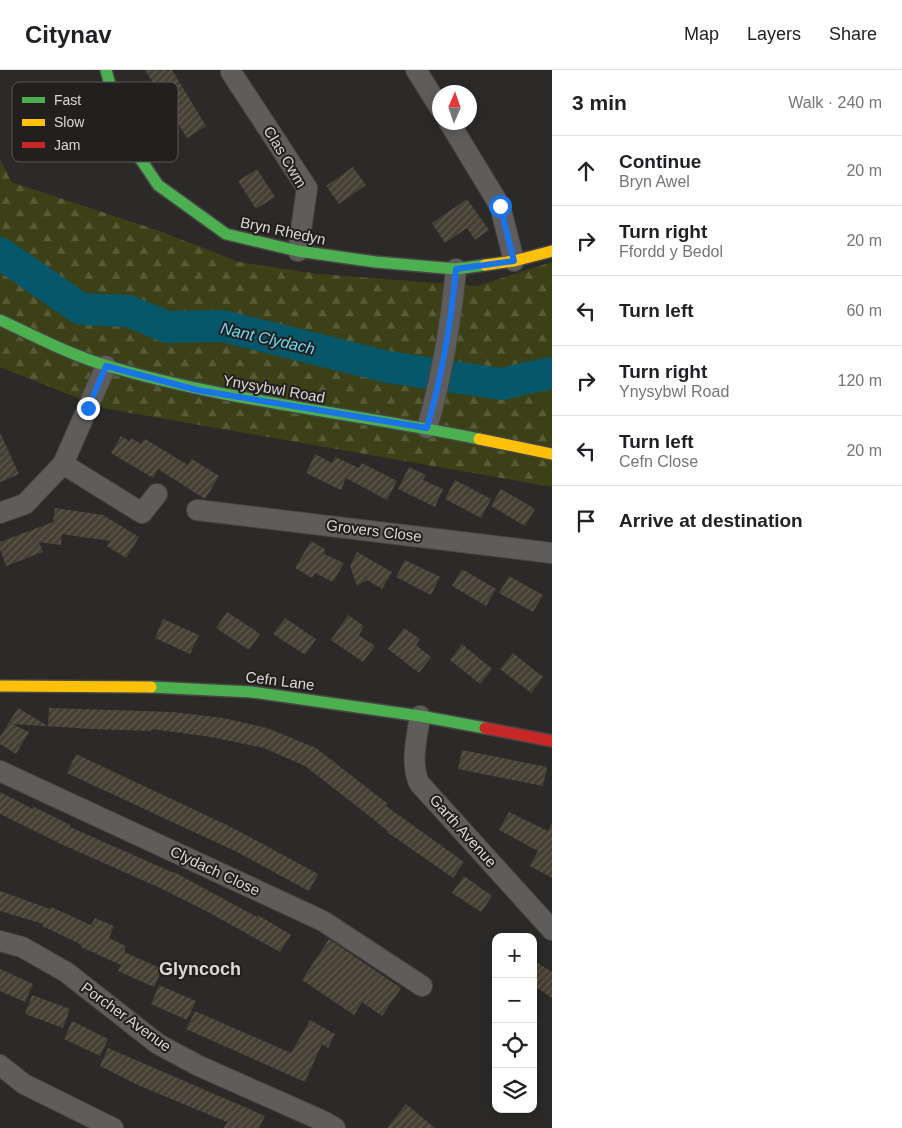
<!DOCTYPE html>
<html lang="en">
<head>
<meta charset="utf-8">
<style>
	body { margin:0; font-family:Arial,sans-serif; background:#f6f6f6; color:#202124 }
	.controls { position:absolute; right:15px; bottom:15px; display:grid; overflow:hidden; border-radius:10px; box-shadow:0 2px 12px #0003 }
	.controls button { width:45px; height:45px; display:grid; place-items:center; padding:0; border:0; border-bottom:1px solid #e0e0e0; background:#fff; color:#202124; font:25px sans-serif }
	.compass { position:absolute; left:432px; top:15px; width:45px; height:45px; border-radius:50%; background:#fff; box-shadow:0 2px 12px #0003; rotate:2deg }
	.stop { position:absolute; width:15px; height:15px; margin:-11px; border:4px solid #1a73e8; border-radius:50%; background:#fff }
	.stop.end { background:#1a73e8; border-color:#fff; box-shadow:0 1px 5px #0008 }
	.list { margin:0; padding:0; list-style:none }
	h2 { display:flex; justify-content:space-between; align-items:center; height:65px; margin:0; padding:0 20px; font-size:21px }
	h2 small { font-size:16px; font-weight:400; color:#757577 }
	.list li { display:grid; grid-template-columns:32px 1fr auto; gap:15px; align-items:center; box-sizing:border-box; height:70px; padding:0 20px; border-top:1px solid #e0e0e0 }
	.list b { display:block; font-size:19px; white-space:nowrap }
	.list p { margin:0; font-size:16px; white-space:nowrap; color:#757577 }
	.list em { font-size:16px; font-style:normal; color:#757577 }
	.icon { flex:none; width:28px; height:28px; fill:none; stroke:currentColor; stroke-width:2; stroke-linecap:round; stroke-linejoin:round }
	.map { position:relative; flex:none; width:552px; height:1058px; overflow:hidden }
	header { display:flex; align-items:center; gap:30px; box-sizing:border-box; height:70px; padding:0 25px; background:#fff; border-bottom:1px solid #e0e0e0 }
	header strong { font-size:24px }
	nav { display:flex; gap:28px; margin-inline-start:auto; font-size:18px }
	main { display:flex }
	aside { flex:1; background:#fff }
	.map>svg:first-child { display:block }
	.forest { fill:url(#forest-firs) }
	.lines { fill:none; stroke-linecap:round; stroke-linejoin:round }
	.river { stroke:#065769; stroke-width:32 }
	.building { fill:url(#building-hatch) }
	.street-casing { stroke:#484645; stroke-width:22 }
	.fast-casing { stroke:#484645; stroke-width:14 }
	.slow-casing { stroke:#484645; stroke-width:14 }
	.jam-casing { stroke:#484645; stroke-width:14 }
	.street { stroke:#5e5d5c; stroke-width:20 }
	.fast { stroke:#4caf50; stroke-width:11 }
	.slow { stroke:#ffc107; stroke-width:11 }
	.jam { stroke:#c62828; stroke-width:11 }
	.route { stroke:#1a73e8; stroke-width:6 }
	.labels { text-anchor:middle; stroke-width:4; stroke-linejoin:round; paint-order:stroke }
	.street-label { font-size:15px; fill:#dbd9d7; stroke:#22201e }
	.water-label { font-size:16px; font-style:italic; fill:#6edafa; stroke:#22201e }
	.quarter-label { font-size:18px; font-weight:bold; fill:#dbd9d7; stroke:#22201e }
	.key { fill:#22201e; stroke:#5a5856; stroke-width:1 }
	.key-label { font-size:14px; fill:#dbd9d7 }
</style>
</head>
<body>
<header>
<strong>Citynav</strong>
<nav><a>Map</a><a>Layers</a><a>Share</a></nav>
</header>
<main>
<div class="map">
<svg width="552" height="1058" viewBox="0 0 552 1058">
	<defs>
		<pattern id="forest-firs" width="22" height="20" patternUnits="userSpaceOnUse" patternTransform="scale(1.25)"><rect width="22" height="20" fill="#3b4016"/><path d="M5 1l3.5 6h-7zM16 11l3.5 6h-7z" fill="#575b37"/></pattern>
		<pattern id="building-hatch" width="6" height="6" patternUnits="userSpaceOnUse" patternTransform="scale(1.25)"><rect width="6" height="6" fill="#454034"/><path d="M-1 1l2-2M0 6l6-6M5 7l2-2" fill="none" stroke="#5f5b51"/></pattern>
	</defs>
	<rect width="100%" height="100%" fill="#2b2a28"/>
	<polygon class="forest" points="0,88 11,112 157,160 239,192 319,204 477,216 552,192 552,417 103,338 0,297"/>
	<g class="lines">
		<polyline class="river" points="0,183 81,239 128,241 167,257 223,256 388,297 501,314 552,303"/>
	</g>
	<g class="building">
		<polygon points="145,0 172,0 206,56 187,68"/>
		<polygon points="353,97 366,115 339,134 326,116"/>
		<polygon points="257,99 275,127 256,139 238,111"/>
		<polygon points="467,129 489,160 475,170 467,158 445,173 432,153"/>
		<polygon points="0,363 19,404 0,412"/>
		<polygon points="121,366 129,371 131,368 141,374 145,369 188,395 192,389 219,406 205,429 158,399 153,408 111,383"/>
		<polygon points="315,384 332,393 335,387 359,398 362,393 397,411 387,430 346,408 341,420 306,403"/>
		<polygon points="409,397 426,405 423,410 443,419 435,437 398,419"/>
		<polygon points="455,410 491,429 481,448 445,429"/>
		<polygon points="501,419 535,439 525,456 491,436"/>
		<polygon points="55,438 103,445 139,467 126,488 107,476 110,471 62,464 61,475 39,472 43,482 6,496 0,479 0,472 53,452"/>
		<polygon points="311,471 326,480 324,484 344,493 333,512 315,503 312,508 295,498"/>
		<polygon points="357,482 392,502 382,519 367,510 357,516 350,496"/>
		<polygon points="405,490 440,507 431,525 396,507"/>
		<polygon points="462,499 496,519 486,536 452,516"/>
		<polygon points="509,506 543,525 533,542 499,523"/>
		<polygon points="227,542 260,564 249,580 216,558"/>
		<polygon points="348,545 364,556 359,565 375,576 363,592 331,570"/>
		<polygon points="285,548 316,569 305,585 273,564"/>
		<polygon points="163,549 199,565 190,584 155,568"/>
		<polygon points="404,558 420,569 416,575 431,587 419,603 388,579"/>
		<polygon points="462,574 492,599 480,614 450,590"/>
		<polygon points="513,583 543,607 531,623 500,599"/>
		<polygon points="18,638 48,656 49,638 173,642 223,648 267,658 316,678 388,734 386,736 464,792 453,808 387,762 388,761 359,738 305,696 264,678 211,667 152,659 151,661 92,659 12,654 29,662 16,684 0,674 0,667"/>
		<polygon points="462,680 547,697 543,716 458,699"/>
		<polygon points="76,684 233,758 318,804 309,821 237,782 84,711 67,703"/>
		<polygon points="0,722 33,739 34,737 70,755 70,757 174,803 174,802 257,847 258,845 291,865 280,882 206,841 160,818 61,774 0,744"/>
		<polygon points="509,742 548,761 552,753 552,808 530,796 538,781 499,760"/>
		<polygon points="464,806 492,826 481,842 452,823"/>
		<polygon points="0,821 50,839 51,837 91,855 95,848 114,856 109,868 126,876 124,882 162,899 154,917 118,901 121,895 81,877 82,875 42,856 43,854 0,841"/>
		<polygon points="329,869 401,918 382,946 362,932 354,945 302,910"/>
		<polygon points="533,890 552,902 552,928 533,915"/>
		<polygon points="0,899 33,914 25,932 0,921"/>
		<polygon points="159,915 196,931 187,950 151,934"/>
		<polygon points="32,925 70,939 63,958 25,944"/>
		<polygon points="195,941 291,983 310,950 335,964 328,978 322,974 305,1012 186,959"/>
		<polygon points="72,951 108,969 100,986 64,969"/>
		<polygon points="108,978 265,1046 259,1058 224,1058 227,1052 140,1016 100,996"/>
		<polygon points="406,1034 435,1058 387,1058"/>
	</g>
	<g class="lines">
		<g class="street-casing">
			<g id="street">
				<polyline points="416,0 440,38"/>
				<polyline points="231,2 307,118 298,181"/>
				<polyline points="449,52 500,136 514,191"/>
				<path d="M427,358C442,306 451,252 456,199"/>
				<polyline points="63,394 142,443 157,424"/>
				<polyline points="197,440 552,483"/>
				<polyline points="0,443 25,434 63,394 106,296"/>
				<path d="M420,646C417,668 410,692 419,713L552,860"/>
				<polyline points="0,701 323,851 422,916"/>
				<polyline points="0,871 22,877 66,902 158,974 199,996 323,1051 335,1058"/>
				<polyline points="0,995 24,1014 113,1058"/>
			</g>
		</g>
		<g class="fast-casing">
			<g id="fast">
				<polyline points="106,0 123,63 158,115 226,164 298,181 376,192 456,199 485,195"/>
				<path d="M0,250C35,266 70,285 108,296C229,332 355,343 479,369"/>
				<polyline points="151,617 252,622 420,646 485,658"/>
			</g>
		</g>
		<g class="slow-casing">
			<g id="slow">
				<polyline points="485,195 514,191 552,181"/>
				<polyline points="479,369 552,384"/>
				<polyline points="0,616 151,617"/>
			</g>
		</g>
		<g class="jam-casing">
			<polyline id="jam" points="485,658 552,671"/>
		</g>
		<use href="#street" class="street"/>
		<use href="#fast" class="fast"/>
		<use href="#slow" class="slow"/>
		<use href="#jam" class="jam"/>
	</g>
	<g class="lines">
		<path class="route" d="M88,338L106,296L197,320L427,358C442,306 451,252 456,199L514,191L500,136"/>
	</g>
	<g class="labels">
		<g class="street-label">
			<text transform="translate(285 87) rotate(59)" y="5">Clas Cwm</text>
			<text transform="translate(283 161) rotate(12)" y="5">Bryn Rhedyn</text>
			<text transform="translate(274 319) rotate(10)" y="5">Ynysybwl Road</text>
			<text transform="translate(374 461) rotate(7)" y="5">Grovers Close</text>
			<text transform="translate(280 611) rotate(7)" y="5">Cefn Lane</text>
			<text transform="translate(463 761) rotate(48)" y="5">Garth Avenue</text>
			<text transform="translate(215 801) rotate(25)" y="5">Clydach Close</text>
			<text transform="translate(126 947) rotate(36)" y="5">Porcher Avenue</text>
		</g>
		<g class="water-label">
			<text transform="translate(268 268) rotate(13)" y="6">Nant Clydach</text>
		</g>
		<g class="quarter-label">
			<text x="200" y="905">Glyncoch</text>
		</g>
	</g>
	<rect x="12" y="12" width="166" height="80" rx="8" class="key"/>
	<rect x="22" y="27" width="23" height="6" fill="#4caf50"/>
	<rect x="22" y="49" width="23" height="7" fill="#ffc107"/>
	<rect x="22" y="72" width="23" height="6" fill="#c62828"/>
	<g class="key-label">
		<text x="54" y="35">Fast</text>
		<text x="54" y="57">Slow</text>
		<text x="54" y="80">Jam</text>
	</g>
</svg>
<div class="controls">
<button>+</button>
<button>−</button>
<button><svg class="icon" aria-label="locate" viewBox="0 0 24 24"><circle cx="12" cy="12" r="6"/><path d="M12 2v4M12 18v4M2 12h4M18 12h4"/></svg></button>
<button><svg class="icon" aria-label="layers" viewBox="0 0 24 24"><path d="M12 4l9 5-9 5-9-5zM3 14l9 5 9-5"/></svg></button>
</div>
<svg class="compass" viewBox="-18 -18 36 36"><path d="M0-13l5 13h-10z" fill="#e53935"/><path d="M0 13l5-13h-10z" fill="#757577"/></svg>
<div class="stop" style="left:500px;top:136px"></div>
<div class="stop end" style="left:88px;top:338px"></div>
</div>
<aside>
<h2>3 min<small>Walk · 240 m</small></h2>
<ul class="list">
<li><svg class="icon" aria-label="ahead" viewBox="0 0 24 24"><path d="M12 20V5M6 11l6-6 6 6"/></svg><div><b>Continue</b><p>Bryn Awel</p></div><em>20 m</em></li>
<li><svg class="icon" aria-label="right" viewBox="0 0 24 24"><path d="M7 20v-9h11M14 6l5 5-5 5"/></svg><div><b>Turn right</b><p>Ffordd y Bedol</p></div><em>20 m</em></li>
<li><svg class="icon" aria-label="left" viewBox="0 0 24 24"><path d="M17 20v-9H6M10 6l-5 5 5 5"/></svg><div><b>Turn left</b></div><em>60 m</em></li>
<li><svg class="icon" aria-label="right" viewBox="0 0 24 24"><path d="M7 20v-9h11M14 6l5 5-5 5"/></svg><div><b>Turn right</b><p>Ynysybwl Road</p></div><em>120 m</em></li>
<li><svg class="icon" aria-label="left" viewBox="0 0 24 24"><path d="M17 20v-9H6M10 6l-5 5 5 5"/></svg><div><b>Turn left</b><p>Cefn Close</p></div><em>20 m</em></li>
<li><svg class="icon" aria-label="arrive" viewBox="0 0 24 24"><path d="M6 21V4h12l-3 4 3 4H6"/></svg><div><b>Arrive at destination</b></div></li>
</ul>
</aside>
</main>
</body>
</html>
